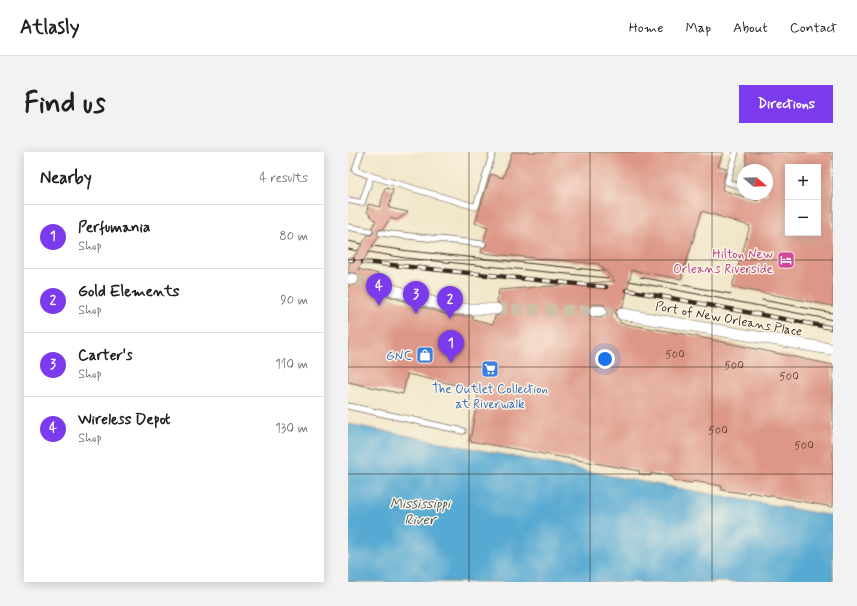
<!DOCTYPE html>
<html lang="en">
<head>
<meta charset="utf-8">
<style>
	body { margin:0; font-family:Mynerve,sans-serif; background:#f2f2f2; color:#202124 }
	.controls { position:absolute; right:12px; top:12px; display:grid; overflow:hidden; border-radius:0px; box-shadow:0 2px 10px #0003 }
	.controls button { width:36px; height:36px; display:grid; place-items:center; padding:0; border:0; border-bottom:1px solid #e0e0e0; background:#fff; color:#202124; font:20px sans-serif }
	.compass { position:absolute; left:389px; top:12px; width:36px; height:36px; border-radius:50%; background:#fff; box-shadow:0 2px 10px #0003; rotate:109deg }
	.you { position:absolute; left:257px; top:207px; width:14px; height:14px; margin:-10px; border:3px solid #fff; border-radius:50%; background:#1a73e8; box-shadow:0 0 0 6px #1a73e833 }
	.badge { display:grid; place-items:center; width:26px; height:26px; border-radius:50%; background:#7c3aed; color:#fff; font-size:13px; font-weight:700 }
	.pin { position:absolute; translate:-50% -33px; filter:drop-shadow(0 1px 2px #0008) }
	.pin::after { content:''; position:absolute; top:21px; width:14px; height:12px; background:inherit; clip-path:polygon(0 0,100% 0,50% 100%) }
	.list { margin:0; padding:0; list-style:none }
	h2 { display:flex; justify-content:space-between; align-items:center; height:52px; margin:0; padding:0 16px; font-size:17px }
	h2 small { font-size:13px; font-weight:400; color:#757577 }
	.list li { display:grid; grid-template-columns:26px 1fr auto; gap:12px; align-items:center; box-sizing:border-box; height:64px; padding:0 16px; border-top:1px solid #e0e0e0 }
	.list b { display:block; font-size:15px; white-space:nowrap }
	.list p { margin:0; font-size:13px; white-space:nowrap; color:#757577 }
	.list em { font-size:13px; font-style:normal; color:#757577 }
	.map { position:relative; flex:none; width:485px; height:430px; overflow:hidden; border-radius:0px }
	header { display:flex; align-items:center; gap:24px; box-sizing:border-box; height:56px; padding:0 20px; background:#fff; border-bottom:1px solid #e0e0e0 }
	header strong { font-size:19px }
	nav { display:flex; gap:22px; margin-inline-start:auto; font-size:14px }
	.intro { display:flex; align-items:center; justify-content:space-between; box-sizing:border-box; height:96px; padding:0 24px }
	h1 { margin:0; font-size:28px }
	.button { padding:10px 18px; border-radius:0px; background:#7c3aed; color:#fff; font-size:14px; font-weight:700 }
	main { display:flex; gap:24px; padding:0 24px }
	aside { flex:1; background:#fff; border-radius:0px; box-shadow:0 2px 10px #0003 }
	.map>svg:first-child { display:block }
	.water { fill:#57a9d2; stroke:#496a78 }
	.building { fill:#dd9787; fill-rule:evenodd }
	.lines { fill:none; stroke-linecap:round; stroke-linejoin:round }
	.street-tunnel { stroke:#cdc0a7; stroke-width:11; stroke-dasharray:11 5.5; stroke-linecap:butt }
	.lane-casing { stroke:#7b6c5a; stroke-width:7 }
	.street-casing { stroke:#7b6c5a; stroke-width:12 }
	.lane { stroke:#fff; stroke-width:5.5 }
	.street { stroke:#fff; stroke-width:11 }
	.tram { stroke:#3b2a1e; stroke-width:1 }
	.rail-casing { stroke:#3b2a1e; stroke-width:4.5 }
	.rail { stroke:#fcf5e5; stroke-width:3; stroke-dasharray:9; stroke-linecap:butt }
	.grid { fill:none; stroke:#3b2a1e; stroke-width:1; stroke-opacity:0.55 }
	.labels { text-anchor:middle; stroke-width:3; stroke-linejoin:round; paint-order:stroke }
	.number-label { font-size:11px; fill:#644538 }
	.hotel-label { font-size:13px; fill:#b23c85; stroke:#fcf5e5; text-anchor:end }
	.street-label { font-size:13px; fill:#3b2a1e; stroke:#fcf5e5 }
	.shop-label { font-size:13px; fill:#366cbe; stroke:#fcf5e5; text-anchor:end }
	.water-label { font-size:14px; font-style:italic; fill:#45565d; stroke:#fcf5e5 }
</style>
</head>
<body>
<header>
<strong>Atlasly</strong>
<nav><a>Home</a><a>Map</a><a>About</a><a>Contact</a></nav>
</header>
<div class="intro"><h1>Find us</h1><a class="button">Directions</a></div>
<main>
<aside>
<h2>Nearby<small>4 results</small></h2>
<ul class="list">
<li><span class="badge">1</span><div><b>Perfumania</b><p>Shop</p></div><em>80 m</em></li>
<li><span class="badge">2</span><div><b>Gold Elements</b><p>Shop</p></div><em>90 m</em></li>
<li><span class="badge">3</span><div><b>Carter's</b><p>Shop</p></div><em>110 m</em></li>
<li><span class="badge">4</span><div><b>Wireless Depot</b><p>Shop</p></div><em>130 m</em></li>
</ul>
</aside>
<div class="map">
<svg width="485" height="430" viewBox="0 0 485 430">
	<rect width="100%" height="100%" fill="#fcf5e5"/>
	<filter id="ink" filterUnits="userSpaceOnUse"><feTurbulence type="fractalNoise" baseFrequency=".025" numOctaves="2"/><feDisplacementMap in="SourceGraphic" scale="8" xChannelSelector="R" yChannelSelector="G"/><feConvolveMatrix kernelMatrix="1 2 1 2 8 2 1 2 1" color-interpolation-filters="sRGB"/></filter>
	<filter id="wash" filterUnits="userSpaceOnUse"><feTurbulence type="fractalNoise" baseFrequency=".012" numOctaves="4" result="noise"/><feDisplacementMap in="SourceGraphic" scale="16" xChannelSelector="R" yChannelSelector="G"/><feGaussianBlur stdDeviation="0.9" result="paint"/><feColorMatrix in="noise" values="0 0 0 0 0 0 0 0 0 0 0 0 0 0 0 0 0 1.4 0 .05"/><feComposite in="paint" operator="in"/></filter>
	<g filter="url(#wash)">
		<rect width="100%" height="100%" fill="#f1e6c9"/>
		<polygon class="water" points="0,272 273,326 485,364 485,430 0,430"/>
		<g id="blocks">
			<path class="building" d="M164,0H375L370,14L378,16L374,38L410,49L412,42H419V18H398V0H485V154L384,135L402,74L354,59L333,127L284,118L275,155L269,157L267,161L268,165L272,169V171L336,182L485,213V355L401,340V342L374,338V334L345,329L344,331L325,328V325L303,321L302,324L291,322L292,319L122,289L131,238L59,222L55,242L0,230V133H8L12,127L8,121H0V114L20,83H24L26,80L24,76L28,69L19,60L20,52L32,55L37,36L45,38L41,56L60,60L49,68L42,66L35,77L30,78L31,84L10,117L31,122L30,126L25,128L22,131L24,137L27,140L104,164H125L124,167L145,172L147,164L152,163L155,157L154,153L149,150L151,138L267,129L251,112L133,101L134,96L139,93L136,88L140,75L127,71L143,22L155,26ZM440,15H470V81H440ZM246,152L257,153L260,159L259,163L253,166L242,165L239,159L240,156Z"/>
		</g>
	</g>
	<g filter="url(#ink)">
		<use href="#blocks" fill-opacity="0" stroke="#7b6c5a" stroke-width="1"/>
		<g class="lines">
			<g class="street-tunnel">
				<polyline points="5,127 29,133"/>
				<polyline points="148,157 246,159"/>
				<polyline points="253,159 274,162"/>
			</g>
			<g class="lane-casing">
				<g id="lane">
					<polyline points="388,0 379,30 395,35"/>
					<polyline points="23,24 128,55 145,0"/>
					<polyline points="0,48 14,51 23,24 7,18 13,0"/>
					<polyline points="0,75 22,79"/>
					<polyline points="33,81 135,92"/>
					<polyline points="0,254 115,279"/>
				</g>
			</g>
			<g class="street-casing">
				<g id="street">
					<polyline points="4,127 5,127"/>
					<polyline points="29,133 106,157 148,157"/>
					<polyline points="246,159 253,159"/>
					<polyline points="274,162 482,197"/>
				</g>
			</g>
			<use href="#lane" class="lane"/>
			<use href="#street" class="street"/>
			<g class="tram">
				<polyline points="0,89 14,92"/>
				<polyline points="25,94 61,99 256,119"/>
				<polyline points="0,97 10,99"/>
				<polyline points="21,100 57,106 260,126"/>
				<polyline points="292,125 383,142"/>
				<polyline points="281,129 485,168"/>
				<polyline points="414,148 485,161"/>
			</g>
			<g class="rail-casing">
				<g id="rail">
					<polyline points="0,108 5,108"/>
					<polyline points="15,110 258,135"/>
					<polyline points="279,138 485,176"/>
				</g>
			</g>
			<use href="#rail" class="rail"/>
		</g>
	</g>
	<path class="grid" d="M121,0V430M242,0V430M364,0V430M0,108H485M0,215H485M0,322H485"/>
	<defs>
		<g id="hotel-square" transform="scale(0.9)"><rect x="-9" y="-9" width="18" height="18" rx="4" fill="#d1479c" stroke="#fcf5e5"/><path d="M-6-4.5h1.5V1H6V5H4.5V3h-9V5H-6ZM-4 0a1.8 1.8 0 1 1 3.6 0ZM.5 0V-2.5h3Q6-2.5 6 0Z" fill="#fff"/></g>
		<g id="shop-square" transform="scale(0.9)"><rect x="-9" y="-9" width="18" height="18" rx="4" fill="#3f7fe0" stroke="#fcf5e5"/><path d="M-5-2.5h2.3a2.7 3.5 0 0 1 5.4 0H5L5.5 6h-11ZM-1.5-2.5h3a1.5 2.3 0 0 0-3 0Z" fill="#fff"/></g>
		<g id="supermarket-square" transform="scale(0.9)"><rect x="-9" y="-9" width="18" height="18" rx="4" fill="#3f7fe0" stroke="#fcf5e5"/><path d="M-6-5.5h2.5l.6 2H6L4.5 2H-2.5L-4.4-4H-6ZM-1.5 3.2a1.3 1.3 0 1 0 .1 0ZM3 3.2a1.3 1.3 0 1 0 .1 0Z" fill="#fff"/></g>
	</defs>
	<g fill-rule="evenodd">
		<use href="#hotel-square" x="438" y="108"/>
		<use href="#shop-square" x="77" y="203"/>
		<use href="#supermarket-square" x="142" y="217"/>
	</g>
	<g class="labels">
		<g class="number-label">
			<text x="327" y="206">500</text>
			<text x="386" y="217">500</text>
			<text x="441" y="228">500</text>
			<text x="370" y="282">500</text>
			<text x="456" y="297">500</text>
		</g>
		<g class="hotel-label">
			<text x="425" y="106">Hilton New<tspan x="425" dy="15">Orleans Riverside</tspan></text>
		</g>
		<g class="street-label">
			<text transform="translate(381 166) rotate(10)" y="5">Port of New Orleans Place</text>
		</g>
		<g class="shop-label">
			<text x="64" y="208">GNC</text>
			<text x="142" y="241" text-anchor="middle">The Outlet Collection<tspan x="142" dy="15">at Riverwalk</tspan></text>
		</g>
		<g class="water-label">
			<text x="72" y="356">Mississippi<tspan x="72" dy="16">River</tspan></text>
		</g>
	</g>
</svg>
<div class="controls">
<button>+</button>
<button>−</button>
</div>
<svg class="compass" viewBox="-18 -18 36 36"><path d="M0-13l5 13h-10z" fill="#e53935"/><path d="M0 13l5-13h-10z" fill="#757577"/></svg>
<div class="you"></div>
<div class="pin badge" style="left:103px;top:211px">1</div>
<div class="pin badge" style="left:102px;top:167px">2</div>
<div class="pin badge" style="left:68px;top:162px">3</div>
<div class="pin badge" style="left:31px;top:154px">4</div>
</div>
</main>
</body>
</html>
